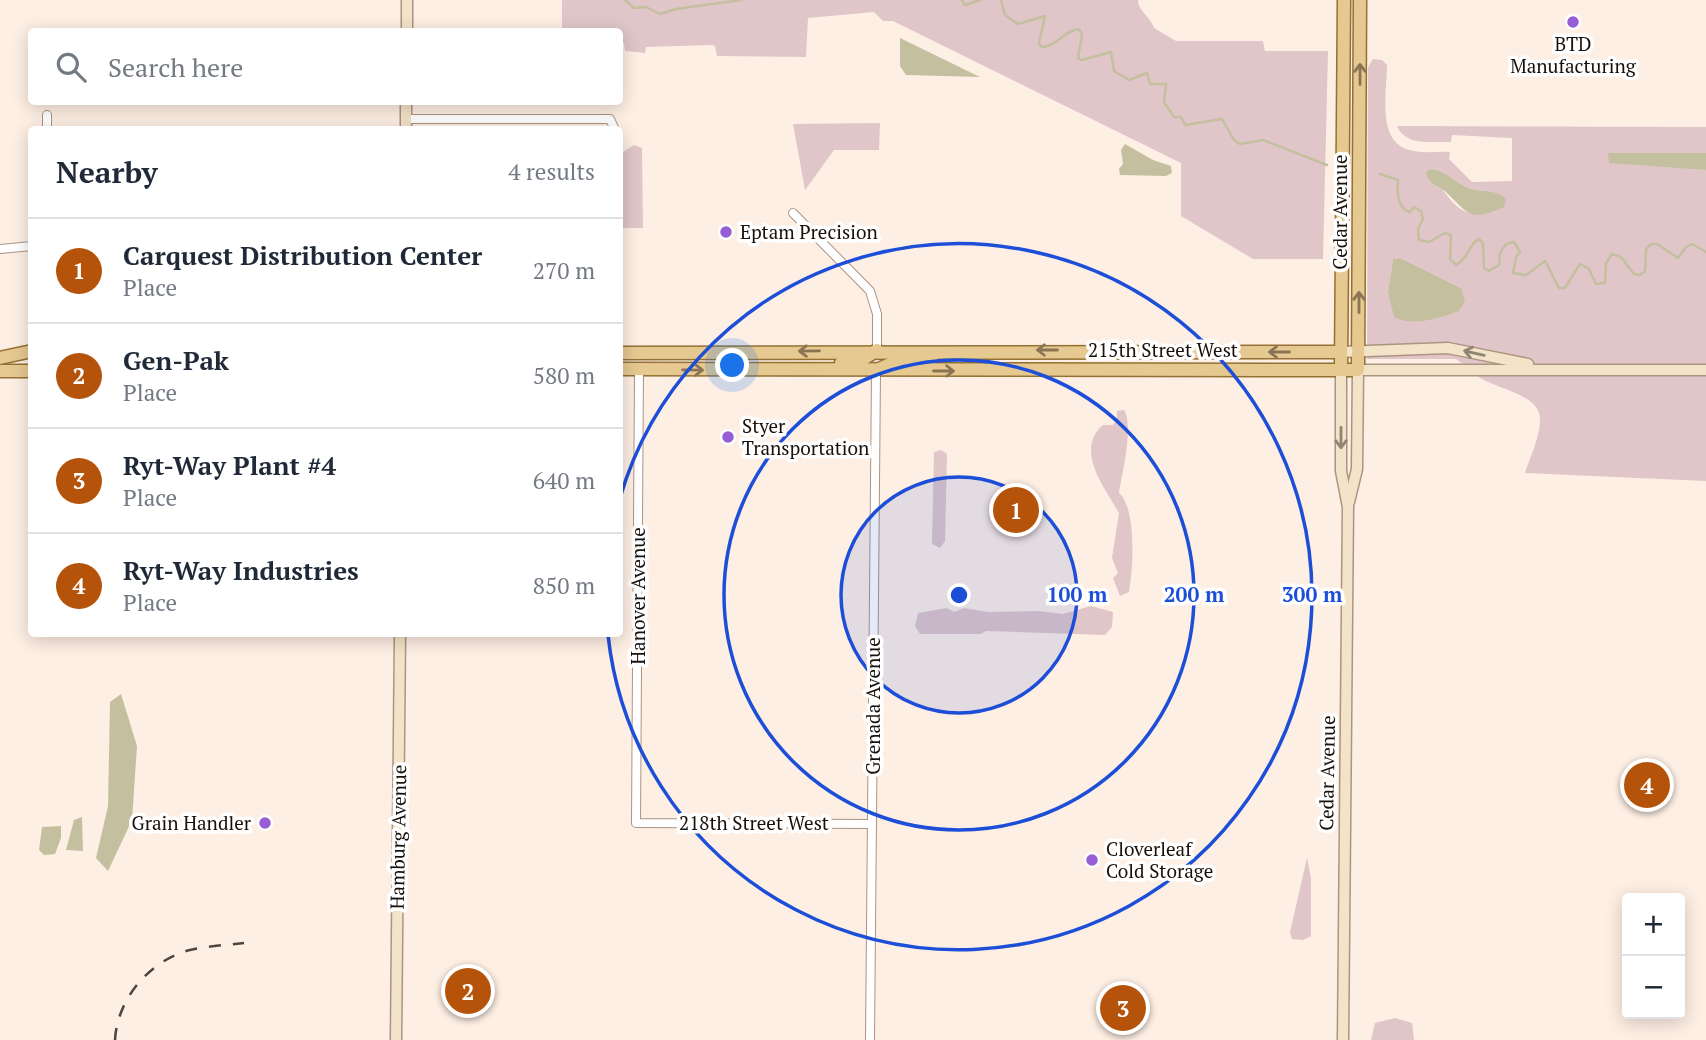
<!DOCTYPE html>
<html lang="en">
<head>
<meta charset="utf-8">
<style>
	body { margin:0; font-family:"PT Serif",serif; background:#f6f6f7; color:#1f2937 }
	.controls { position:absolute; right:21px; bottom:21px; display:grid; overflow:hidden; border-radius:7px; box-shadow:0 4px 18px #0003 }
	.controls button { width:63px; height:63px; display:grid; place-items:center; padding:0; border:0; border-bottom:2px solid #e0e1e3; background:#fff; color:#1f2937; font:35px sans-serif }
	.you { position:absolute; left:733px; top:366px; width:24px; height:24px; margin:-18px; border:5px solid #fff; border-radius:50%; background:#1a73e8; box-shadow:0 0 0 10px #1a73e833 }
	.badge { display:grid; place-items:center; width:46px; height:46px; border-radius:50%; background:#b45309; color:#fff; font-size:23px; font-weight:700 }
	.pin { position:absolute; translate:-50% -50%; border:4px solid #fff; box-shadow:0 2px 7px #0006 }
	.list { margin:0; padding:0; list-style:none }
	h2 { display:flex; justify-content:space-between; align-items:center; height:91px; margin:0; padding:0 28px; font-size:30px }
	h2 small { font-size:23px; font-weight:400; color:#747a83 }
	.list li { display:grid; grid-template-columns:46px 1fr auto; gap:21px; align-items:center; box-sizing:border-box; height:105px; padding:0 28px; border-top:2px solid #e0e1e3 }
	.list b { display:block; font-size:26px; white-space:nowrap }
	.list p { margin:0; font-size:23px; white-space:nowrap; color:#747a83 }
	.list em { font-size:23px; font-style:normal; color:#747a83 }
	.icon { flex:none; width:38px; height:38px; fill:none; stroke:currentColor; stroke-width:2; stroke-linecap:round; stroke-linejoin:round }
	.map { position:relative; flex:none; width:1706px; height:1040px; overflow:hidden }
	.search { position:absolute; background:#fff; box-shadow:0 4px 18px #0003; left:28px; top:28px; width:595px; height:77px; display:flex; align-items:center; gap:18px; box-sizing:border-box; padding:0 24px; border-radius:7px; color:#747a83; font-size:26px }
	.panel { position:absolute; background:#fff; box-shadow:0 4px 18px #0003; left:28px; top:126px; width:595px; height:511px; border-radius:7px }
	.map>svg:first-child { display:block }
	.green { fill:#e0c6c8; fill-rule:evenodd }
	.water { fill:#c4c09f }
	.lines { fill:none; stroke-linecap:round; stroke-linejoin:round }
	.stream { stroke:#c4c09f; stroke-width:2.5 }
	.street-casing { stroke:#ac9483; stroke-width:10 }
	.secondary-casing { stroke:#ac9483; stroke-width:13 }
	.primary-casing { stroke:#947032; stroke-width:15 }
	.street { stroke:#fff; stroke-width:8 }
	.secondary { stroke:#f3e3c8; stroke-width:10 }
	.primary { stroke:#e6c891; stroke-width:12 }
	.rail { stroke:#4e453d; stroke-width:2.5; stroke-dasharray:12 12; stroke-linecap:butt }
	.oneway { stroke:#897554 }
	.oneway2 { stroke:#908472 }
	.ring { fill:none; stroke:#1d4ed8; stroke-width:3.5 }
	.poi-dot { fill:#975dd4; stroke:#fff; stroke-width:2.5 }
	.labels { text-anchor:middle; stroke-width:7; stroke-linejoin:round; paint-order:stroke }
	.poi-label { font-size:19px; fill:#18100a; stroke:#fff; text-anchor:start }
	.street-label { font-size:19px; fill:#18100a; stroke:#fff }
	.centre { fill:#1d4ed8; stroke:#fff; stroke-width:3.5 }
	.ring-label { font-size:21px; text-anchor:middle; font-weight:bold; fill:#1d4ed8; stroke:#fff; stroke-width:7; stroke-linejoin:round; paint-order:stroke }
</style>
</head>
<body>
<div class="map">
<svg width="1706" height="1040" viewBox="0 0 1706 1040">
	<rect width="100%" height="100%" fill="#feefe4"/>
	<g class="green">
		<path d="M562,0H1138C1138,11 1151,17 1154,28L1176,41H1263L1265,51H1328L1323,259H1253L1181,216V163L893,21H883L874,12L808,18L806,57L717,56L715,46L712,45L646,47L645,53L625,51L624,43H620V32L562,31Z"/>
		<path d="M1373,59L1382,60L1387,65C1387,92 1376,142 1410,150C1423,154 1437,151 1450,152L1449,159L1472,182L1512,181V138L1452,135L1451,142C1432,141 1406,147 1397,126L1706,127V153H1609L1706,170V481L1525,473C1530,457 1540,437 1540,420C1541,394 1495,389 1477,376C1470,371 1463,364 1456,359H1367L1368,67ZM1429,169C1446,169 1453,182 1469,188C1483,193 1493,188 1506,198L1503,207C1460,226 1452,202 1429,169ZM1400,258L1461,288L1388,292L1393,259Z"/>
		<polygon points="880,123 879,150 834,150 805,190 793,124"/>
		<polygon points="634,145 642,148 643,228 620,228 620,154"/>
		<path d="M1124,410C1134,425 1122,474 1119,493C1137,508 1133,570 1129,592L1120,596L1113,578L1118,573L1112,558L1119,513C1105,488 1074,450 1103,425H1113L1117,419V411Z"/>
		<polygon points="941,450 947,454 945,541 940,548 932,544 932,539 934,452"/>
		<polygon points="1091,606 1113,612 1112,627 1105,635 986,631 981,634 920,634 915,626 918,613 947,608 954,612 964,608 988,612 1039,611 1063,614"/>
		<polygon points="1307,858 1311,878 1311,936 1303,940 1292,939 1290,932"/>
		<polygon points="1395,1018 1412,1023 1414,1040 1371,1040 1375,1023"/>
	</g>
	<g class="water">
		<polygon points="900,38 980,77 906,75 900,66"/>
		<polygon points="1125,144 1153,160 1171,166 1172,173 1166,176 1120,175 1119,169 1123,164 1121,150"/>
		<polygon points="1608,153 1706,153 1706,170 1609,163"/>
		<path d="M1429,169C1446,169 1453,182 1469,188C1483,193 1493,188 1506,198L1504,207C1469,222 1470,215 1446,192C1437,184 1430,186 1426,173Z"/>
		<path d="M1400,258L1461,288L1465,301L1459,311C1441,318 1411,327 1394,317L1388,292L1393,259Z"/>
		<polygon points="121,694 137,746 132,820 108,871 96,858 108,806 110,702"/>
		<polygon points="82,817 83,851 66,850 74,820"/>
		<polygon points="61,826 61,838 55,854 44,855 39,850 42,827"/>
	</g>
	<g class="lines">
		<g class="stream">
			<polyline points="625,0 634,8 646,7 660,14 676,9 741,0"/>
			<polyline points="962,0 965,5 980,0"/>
			<path d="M1001,0L1005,15L1018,24L1045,16L1039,43L1041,47C1057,47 1064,30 1079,29L1082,34L1078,58L1082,60L1111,52L1114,71L1129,80L1147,73L1150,84H1166L1164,102L1174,117H1181L1185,125L1222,119L1234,140L1240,144L1263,140L1327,165"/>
			<path d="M1380,174L1398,180C1397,193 1397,208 1410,212L1414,207L1421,211L1423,219L1418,229L1419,240L1429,242L1445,233L1451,235L1450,259L1456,265C1468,260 1468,244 1479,239L1483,243L1484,268L1489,271L1499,265L1500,253L1506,244L1514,242L1520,252L1516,257L1513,273L1526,275L1545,261L1559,288H1565L1580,264L1589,269L1596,284L1605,283L1606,263L1612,254L1621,257L1634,274L1640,275L1645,271L1646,249L1651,244H1657L1678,258L1686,247L1692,244L1706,252"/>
		</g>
		<g class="street-casing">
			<g id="street">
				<polyline points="47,115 47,130"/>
				<polyline points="406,119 610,119 615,130"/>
				<polyline points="793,213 870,291 877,314 877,350"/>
				<polyline points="0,249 32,246"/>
				<polyline points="639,369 636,823 872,824"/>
				<polyline points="870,1040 876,371"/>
			</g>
		</g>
		<g class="secondary-casing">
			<g id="secondary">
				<polyline points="407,32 407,0"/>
				<polyline points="406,130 406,102"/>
				<polyline points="1341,352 1448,348 1528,364"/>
				<polyline points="1341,370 1341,471 1348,507 1343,1040"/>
				<polyline points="1349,502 1357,469 1358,370 1706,370"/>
				<polyline points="396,1040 400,634"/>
			</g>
		</g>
		<g class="primary-casing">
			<g id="primary">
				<polyline points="620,353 1341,352"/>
				<polyline points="0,358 32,351"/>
				<polyline points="841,363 859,362 877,350"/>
				<polyline points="620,369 1358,370 1360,0"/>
				<polyline points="879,369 897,361 932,358"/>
				<polyline points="1341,370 1344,0"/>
				<polyline points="0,371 32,371"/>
			</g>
		</g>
		<use href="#street" class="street"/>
		<use href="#secondary" class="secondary"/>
		<use href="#primary" class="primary"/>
		<path class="rail" d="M115,1040C117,999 150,960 190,950C207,946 226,945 244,943"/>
	</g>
	<defs><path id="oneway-shaft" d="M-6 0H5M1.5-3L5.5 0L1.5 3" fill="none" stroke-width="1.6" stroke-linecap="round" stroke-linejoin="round" transform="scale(1.75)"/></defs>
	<g class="oneway">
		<use href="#oneway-shaft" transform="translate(1360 74) rotate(-90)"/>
		<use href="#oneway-shaft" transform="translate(1359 302) rotate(-90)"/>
		<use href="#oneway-shaft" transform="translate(1047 350) rotate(-180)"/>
		<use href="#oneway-shaft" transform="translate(809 351) rotate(179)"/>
		<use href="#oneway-shaft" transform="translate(1279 352) rotate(180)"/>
		<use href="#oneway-shaft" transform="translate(693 370) rotate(1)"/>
		<use href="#oneway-shaft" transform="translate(944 371)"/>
	</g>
	<g class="oneway2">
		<use href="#oneway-shaft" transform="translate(1474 353) rotate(-167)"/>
		<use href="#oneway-shaft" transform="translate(1341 438) rotate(90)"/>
	</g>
	<circle cx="959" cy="595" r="118" fill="#1d4ed8" fill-opacity=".12"/>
	<g class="ring">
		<circle cx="959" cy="595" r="118"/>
		<circle cx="959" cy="595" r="235"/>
		<path d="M620 498A353 353 0 1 1 608 635"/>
	</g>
	<g class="poi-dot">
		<circle cx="1573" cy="22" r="7"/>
		<circle cx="726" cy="232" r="7"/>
		<circle cx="728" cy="437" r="7"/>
		<circle cx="265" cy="823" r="7"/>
		<circle cx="1092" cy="860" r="7"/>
	</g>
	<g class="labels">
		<g class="poi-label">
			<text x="1573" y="51" text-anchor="middle">BTD<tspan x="1573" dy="22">Manufacturing</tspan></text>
			<text x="740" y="239">Eptam Precision</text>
			<text x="742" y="433">Styer<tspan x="742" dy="22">Transportation</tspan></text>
			<text x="251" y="830" text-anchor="end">Grain Handler</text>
			<text x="1106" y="856">Cloverleaf<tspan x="1106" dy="22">Cold Storage</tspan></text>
		</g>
		<g class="street-label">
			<text transform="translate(1340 212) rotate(-90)" y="7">Cedar Avenue</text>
			<text x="1163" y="357">215th Street West</text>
			<text transform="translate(638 596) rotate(-90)" y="7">Hanover Avenue</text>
			<text transform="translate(873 706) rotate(-90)" y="7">Grenada Avenue</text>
			<text transform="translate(1327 773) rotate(-89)" y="7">Cedar Avenue</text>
			<text x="754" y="830">218th Street West</text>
			<text transform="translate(398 837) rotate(-89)" y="7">Hamburg Avenue</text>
		</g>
	</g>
	<circle cx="959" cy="595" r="10" class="centre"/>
	<g class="ring-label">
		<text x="1077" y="602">100 m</text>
		<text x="1194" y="602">200 m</text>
		<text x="1312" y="602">300 m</text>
	</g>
</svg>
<div class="controls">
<button>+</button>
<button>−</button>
</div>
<div class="you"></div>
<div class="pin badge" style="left:1016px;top:510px">1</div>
<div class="pin badge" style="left:468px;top:991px">2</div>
<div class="pin badge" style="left:1123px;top:1008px">3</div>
<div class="pin badge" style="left:1647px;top:785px">4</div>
<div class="search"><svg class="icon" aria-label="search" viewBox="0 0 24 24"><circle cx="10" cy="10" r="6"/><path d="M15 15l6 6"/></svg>Search here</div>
<section class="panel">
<h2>Nearby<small>4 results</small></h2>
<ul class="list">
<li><span class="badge">1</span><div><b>Carquest Distribution Center</b><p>Place</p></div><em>270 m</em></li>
<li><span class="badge">2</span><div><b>Gen-Pak</b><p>Place</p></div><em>580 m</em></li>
<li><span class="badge">3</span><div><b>Ryt-Way Plant #4</b><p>Place</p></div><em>640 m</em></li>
<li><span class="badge">4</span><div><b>Ryt-Way Industries</b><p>Place</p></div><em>850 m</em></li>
</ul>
</section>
</div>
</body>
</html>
